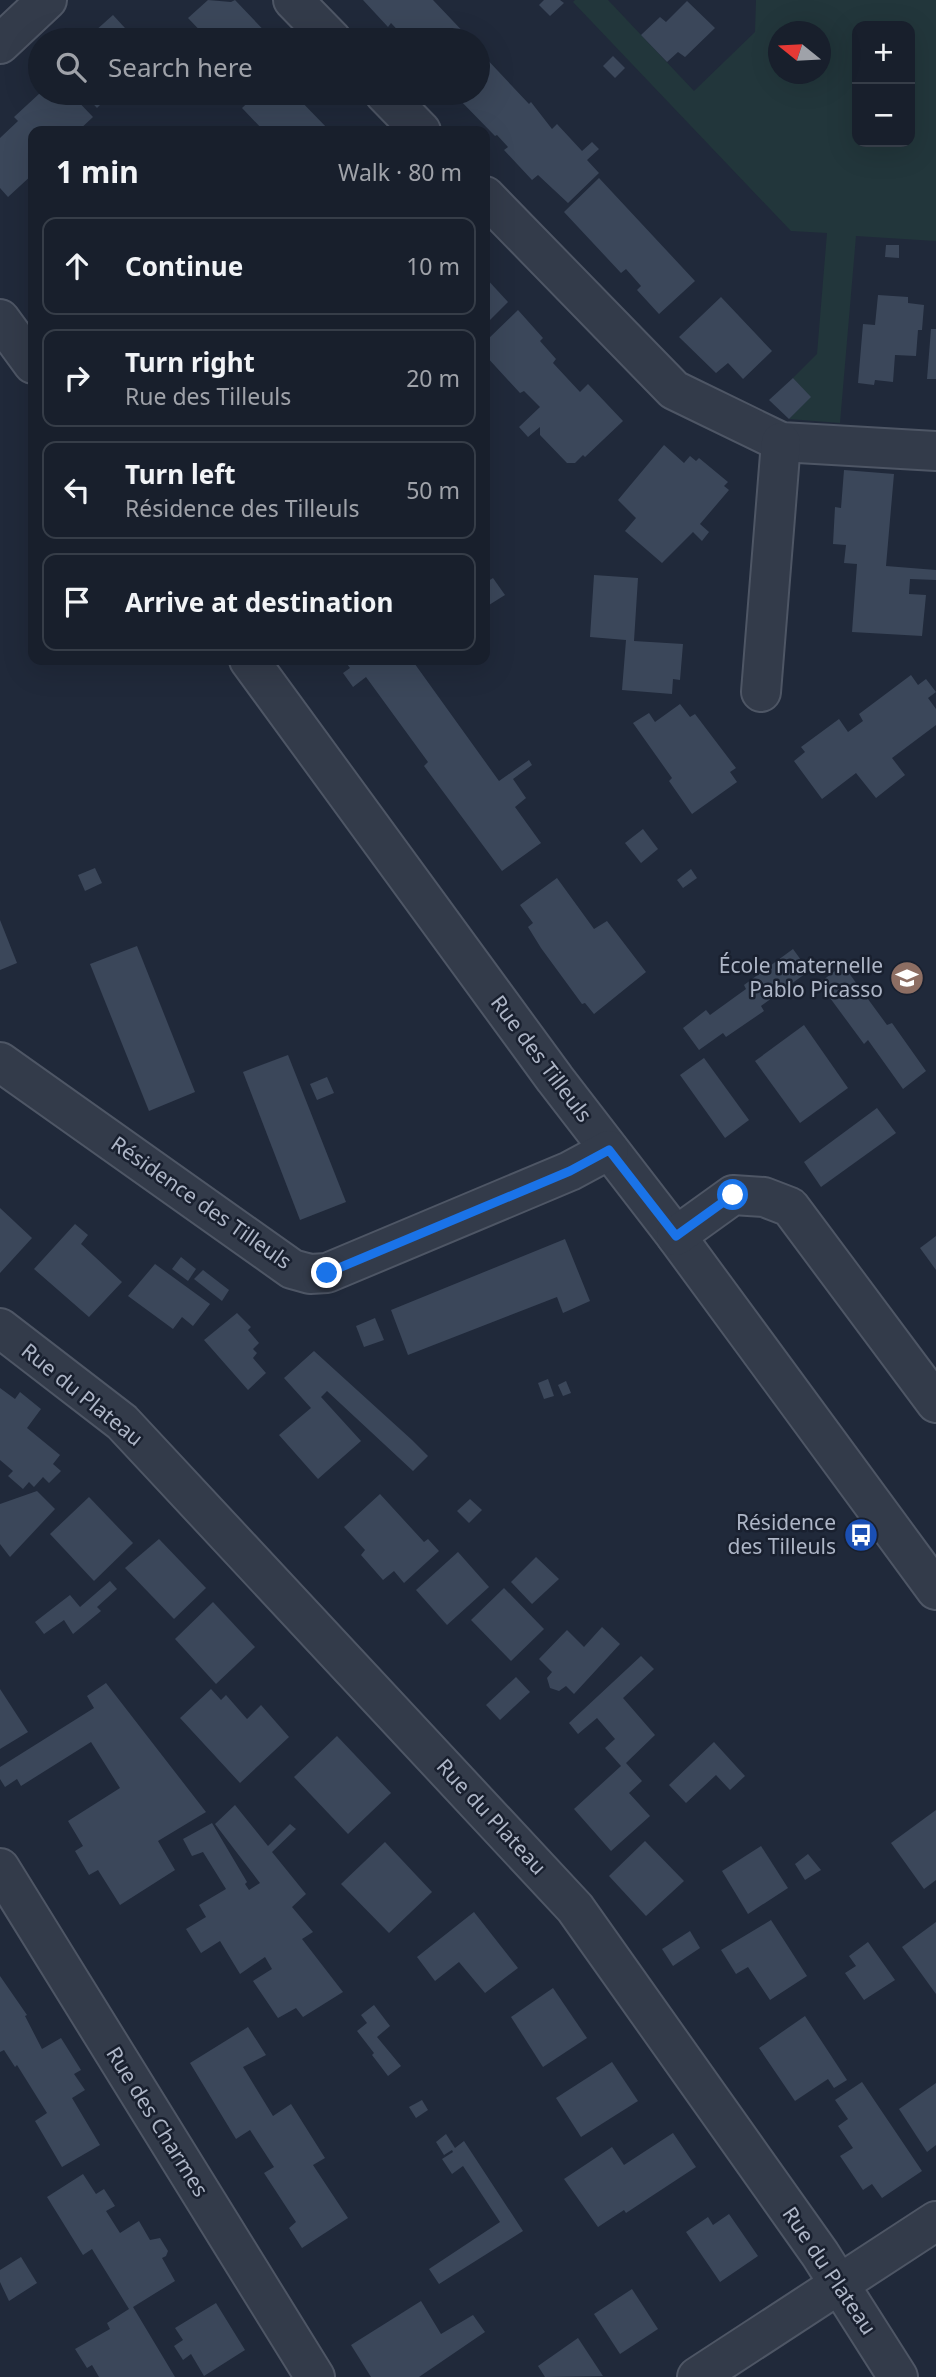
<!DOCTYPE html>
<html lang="en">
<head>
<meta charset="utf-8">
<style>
	body { margin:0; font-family:"Noto Sans",sans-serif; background:#252c38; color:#f1f3f6 }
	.controls { position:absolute; right:21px; top:21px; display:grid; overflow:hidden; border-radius:14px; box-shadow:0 7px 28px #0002 }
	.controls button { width:63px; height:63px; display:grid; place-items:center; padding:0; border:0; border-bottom:2px solid #363d48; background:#181f2c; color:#f1f3f6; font:35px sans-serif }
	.compass { position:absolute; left:768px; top:21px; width:63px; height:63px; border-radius:50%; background:#181f2c; box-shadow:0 7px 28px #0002; rotate:288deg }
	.stop { position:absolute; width:21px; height:21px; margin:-16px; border:5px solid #1a73e8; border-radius:50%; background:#fff }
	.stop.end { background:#1a73e8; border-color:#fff; box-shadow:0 2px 7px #0008 }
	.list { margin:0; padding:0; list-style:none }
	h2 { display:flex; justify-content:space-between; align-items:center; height:91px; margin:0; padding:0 28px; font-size:30px }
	h2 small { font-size:23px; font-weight:400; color:#9fa2a9 }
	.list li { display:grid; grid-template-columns:46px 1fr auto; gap:21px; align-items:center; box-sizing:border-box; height:98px; margin:0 14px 14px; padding:0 14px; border:2px solid #363d48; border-radius:14px }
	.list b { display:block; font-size:26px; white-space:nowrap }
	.list p { margin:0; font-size:23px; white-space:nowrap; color:#9fa2a9 }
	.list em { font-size:23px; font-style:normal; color:#9fa2a9 }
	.icon { flex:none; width:38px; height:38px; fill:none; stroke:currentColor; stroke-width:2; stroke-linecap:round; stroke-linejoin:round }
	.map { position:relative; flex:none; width:936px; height:2377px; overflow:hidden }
	.search { position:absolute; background:#181f2c; box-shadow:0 7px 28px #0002; left:28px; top:28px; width:462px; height:77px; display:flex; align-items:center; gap:18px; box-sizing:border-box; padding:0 24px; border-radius:38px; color:#9fa2a9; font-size:26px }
	.panel { position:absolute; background:#181f2c; box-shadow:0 7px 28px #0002; left:28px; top:126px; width:462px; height:539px; border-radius:14px }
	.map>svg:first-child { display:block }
	.green { fill:#22363b; fill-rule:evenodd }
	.building { fill:#3b475a }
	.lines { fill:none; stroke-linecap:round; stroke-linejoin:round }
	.minor-casing { stroke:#4e5665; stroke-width:42 }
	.minor { stroke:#333b4a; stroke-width:38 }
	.route { stroke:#1a73e8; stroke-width:9 }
	.labels { text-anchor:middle; stroke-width:5; stroke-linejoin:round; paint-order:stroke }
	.poi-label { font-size:21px; fill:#aeb6c7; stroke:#19202f; text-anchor:end }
	.street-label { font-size:21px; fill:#aeb6c7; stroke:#19202f }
</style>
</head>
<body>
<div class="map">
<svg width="936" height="2377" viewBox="0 0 936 2377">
	<rect width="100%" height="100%" fill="#20293a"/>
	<path class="green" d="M575,0H608L694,91L755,32L756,0H936V241L856,236L840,423L789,419L810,397L793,378L817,354L827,233L791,231L573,2ZM857,26H910V142H857ZM778,32H820V74H778Z"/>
	<g class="building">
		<polygon points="208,0 231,2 235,0 273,40 209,40 188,18"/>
		<polygon points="363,0 433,0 471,40 407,40 391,23 388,27"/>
		<polygon points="544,0 560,0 564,3 550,16 539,5"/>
		<polygon points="687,1 715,28 685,57 678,52 667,62 641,35 660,17 666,22"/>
		<polygon points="113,15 136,40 85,40"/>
		<polygon points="478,47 483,53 482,54 529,104 531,102 552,129 557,124 582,151 592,142 599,149 587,160 599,173 568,203 538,175 532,180 504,150 508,147 497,135 495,136 453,93 478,93"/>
		<polygon points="613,56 625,68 615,78 603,66"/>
		<polygon points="40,93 70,93 93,117 78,131 33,131 33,174 8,197 0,188 0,138 18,121 14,117"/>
		<polygon points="83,93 113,93 116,96 109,104 105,100 97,108"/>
		<polygon points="258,93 293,93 330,131 264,131 242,108"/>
		<polygon points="599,178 695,281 659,314 637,290 641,286 626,269 621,273 564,212"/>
		<polygon points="886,245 899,245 899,258 885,257"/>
		<polygon points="485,277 508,302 485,325"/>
		<polygon points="878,295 908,297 908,303 924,305 922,330 918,330 916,356 895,355 893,382 875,380 874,385 858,383 863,324 875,325"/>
		<polygon points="721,297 772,351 743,379 728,363 716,373 679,337"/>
		<polygon points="518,310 543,338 540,341 556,359 553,363 580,392 588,384 623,421 585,457 583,455 575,463 567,463 540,435 540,427 528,437 519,427 540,407 524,391 520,393 485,355 485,342"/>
		<polygon points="931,329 936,329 936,379 927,379"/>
		<polygon points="793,378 811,397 789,419 769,400"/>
		<polygon points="664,445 684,463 690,456 696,461 699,458 728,482 724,486 729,490 700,524 709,532 702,541 693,532 662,563 625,531 636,518 618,500"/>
		<polygon points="844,470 894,474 886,566 936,570 936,580 910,579 909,594 926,595 922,636 852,632 857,564 844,563 846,545 833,544 835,507 841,508"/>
		<polygon points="594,575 638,578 634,641 683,644 680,680 673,679 672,694 622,690 626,640 590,637"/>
		<polygon points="493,578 505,595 489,605 485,599 485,583"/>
		<polygon points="344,660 412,660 499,781 529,760 532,765 513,779 526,798 515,807 541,843 502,871 424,766 428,762 366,677 353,687 343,673 350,668"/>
		<polygon points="911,675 918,685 926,679 936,692 928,698 936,709 936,725 892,758 905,775 876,798 856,773 822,799 794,761 805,752 801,747 839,719 848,732 863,721 859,714"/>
		<polygon points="680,704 690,717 695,714 736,768 730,772 737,782 692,814 669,781 672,778 633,723 649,713 655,722"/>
		<polygon points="643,829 658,849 641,863 625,843"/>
		<polygon points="95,868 102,883 85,891 78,875"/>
		<polygon points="691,869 697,878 683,888 677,880"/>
		<polygon points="557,878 594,929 607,921 646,972 594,1014 585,1003 582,1004 541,948 528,927 533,923 520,905"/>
		<polygon points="0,920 17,963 0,970"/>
		<polygon points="137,946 195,1092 149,1111 90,964"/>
		<polygon points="793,949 809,971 761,1006 764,1011 726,1037 723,1033 699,1050 683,1028 706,1010 710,1015 746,989 744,985"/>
		<polygon points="843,965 887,1025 892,1023 926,1071 903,1089 868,1040 864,1044 819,983"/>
		<polygon points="804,1025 848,1088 800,1123 755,1061"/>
		<polygon points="288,1055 346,1202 300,1220 243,1072"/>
		<polygon points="704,1058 749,1120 725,1138 680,1075"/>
		<polygon points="327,1077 334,1093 317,1100 310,1084"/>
		<polygon points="877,1108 896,1133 821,1187 804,1162"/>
		<polygon points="0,1208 32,1238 0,1273"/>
		<polygon points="75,1224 88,1235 81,1244 122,1282 89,1317 34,1269"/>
		<polygon points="936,1236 936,1270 920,1248"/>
		<polygon points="565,1239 590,1301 563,1313 557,1297 408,1355 391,1310"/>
		<polygon points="181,1257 196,1269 188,1281 172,1269"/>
		<polygon points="155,1264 210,1304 193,1326 182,1317 173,1329 128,1296"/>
		<polygon points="203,1270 229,1290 222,1301 194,1279"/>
		<polygon points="237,1313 251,1327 248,1330 259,1343 253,1349 257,1353 253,1358 266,1373 248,1390 204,1340"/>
		<polygon points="375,1318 384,1340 364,1347 356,1326"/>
		<polygon points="314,1351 412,1440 428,1456 413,1471 327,1391 321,1397 361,1441 318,1479 279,1435 311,1408 284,1378"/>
		<polygon points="548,1379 554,1396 544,1399 538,1383"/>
		<polygon points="566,1381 571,1393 563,1396 558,1385"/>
		<polygon points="0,1388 15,1399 20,1392 41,1409 27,1428 60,1455 53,1464 61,1471 49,1483 43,1477 34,1487 29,1482 23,1489 8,1476 13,1471 0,1460"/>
		<polygon points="37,1491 55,1509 10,1557 0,1544 0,1504"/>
		<polygon points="380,1494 424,1542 428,1539 439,1551 404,1583 394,1571 383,1580 361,1555 365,1550 344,1527"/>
		<polygon points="89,1497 133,1543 94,1581 50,1534"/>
		<polygon points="470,1499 482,1510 469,1523 457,1511"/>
		<polygon points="159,1539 206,1588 174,1619 125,1568"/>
		<polygon points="458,1552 489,1587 447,1625 416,1590"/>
		<polygon points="536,1557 559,1579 532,1604 511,1582"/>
		<polygon points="110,1581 117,1589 97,1607 101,1611 73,1634 64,1620 44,1634 35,1622 70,1595 80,1607"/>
		<polygon points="504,1588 544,1629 511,1661 471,1620"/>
		<polygon points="213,1602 255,1647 216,1684 175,1639"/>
		<polygon points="602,1627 620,1644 574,1694 566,1686 559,1691 550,1688 547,1678 552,1672 539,1659 567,1630 584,1647"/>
		<polygon points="641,1656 654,1669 623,1698 655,1735 626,1763 642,1781 629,1793 650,1816 611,1851 574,1809 621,1766 605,1748 615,1739 597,1718 578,1734 569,1723"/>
		<polygon points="516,1677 530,1692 500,1720 486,1705"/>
		<polygon points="106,1683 206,1812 158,1841 175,1870 120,1905 98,1870 89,1875 75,1851 83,1846 68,1821 120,1788 91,1742 21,1786 17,1779 5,1787 0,1779 0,1767 94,1708 87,1696"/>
		<polygon points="0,1689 28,1732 0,1749"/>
		<polygon points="211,1689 221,1700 226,1695 247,1719 261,1705 289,1737 240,1783 180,1718"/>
		<polygon points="337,1736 391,1793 348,1834 294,1777"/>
		<polygon points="714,1742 745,1776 730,1790 716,1775 686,1803 669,1785"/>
		<polygon points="235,1805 268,1846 290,1824 296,1829 272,1852 306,1894 292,1907 313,1932 302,1939 343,1992 303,2017 296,2008 278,2018 253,1981 272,1969 265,1957 240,1974 220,1941 201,1953 186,1929 206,1917 199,1905 226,1889 203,1852 192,1856 183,1839 212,1823 247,1882 245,1884 249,1890 260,1883 215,1824"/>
		<polygon points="936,1810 936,1880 924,1889 891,1843"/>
		<polygon points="645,1841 684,1881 646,1916 609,1876"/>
		<polygon points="385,1842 432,1892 389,1933 341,1884"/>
		<polygon points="761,1846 788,1888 748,1914 722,1871"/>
		<polygon points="808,1854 821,1870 805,1880 795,1864"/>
		<polygon points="474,1912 518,1968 485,1993 459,1962 435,1981 417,1957"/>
		<polygon points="771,1920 807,1976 770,2000 748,1967 736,1974 721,1950"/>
		<polygon points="936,1922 936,1994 902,1947"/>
		<polygon points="690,1931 700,1948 673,1966 662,1949"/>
		<polygon points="868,1942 895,1980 864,2000 845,1973 856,1966 849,1956"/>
		<polygon points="0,1976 27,2015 25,2016 42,2049 61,2038 81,2070 74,2074 85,2090 72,2098 100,2145 62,2167 35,2121 47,2113 17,2065 15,2067 4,2050 0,2052"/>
		<polygon points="553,1988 587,2038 543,2067 511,2017"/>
		<polygon points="374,2005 390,2026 377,2037 401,2066 388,2076 372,2055 374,2053 357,2031 367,2023 361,2015"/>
		<polygon points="805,2016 847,2080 834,2088 828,2079 795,2101 759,2048"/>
		<polygon points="248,2027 266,2055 243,2067 273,2116 291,2104 325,2158 313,2165 348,2218 302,2248 289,2228 296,2222 264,2173 274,2167 250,2130 236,2139 190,2063"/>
		<polygon points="612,2062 638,2101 581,2137 556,2098"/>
		<polygon points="862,2082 922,2171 882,2198 872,2184 863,2190 840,2156 853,2148 838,2126 848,2119 835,2100"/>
		<polygon points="936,2083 936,2145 927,2152 899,2109"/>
		<polygon points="422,2100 428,2110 416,2118 409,2107"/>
		<polygon points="673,2133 696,2167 626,2213 624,2210 598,2227 564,2179 612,2147 624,2165"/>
		<polygon points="446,2134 455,2148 464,2141 523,2231 439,2284 429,2269 500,2222 463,2166 452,2174 442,2159 453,2152 452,2150 444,2155 436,2142"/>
		<polygon points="83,2174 96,2194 104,2189 115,2206 106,2211 120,2233 139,2221 150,2240 160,2238 168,2251 166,2256 162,2258 175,2281 133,2307 175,2377 99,2377 92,2365 87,2368 75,2349 110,2329 107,2323 129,2309 92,2249 83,2255 47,2197"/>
		<polygon points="729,2214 758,2256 720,2282 686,2232 708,2217 713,2225"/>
		<polygon points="21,2257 37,2283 9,2301 0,2282 0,2270"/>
		<polygon points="632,2289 658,2329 620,2354 594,2314"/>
		<polygon points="421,2301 441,2334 473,2315 485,2332 419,2377 371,2377 351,2345"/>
		<polygon points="216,2303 245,2350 204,2376 191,2354 183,2360 174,2346 183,2340 175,2328"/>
		<polygon points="578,2338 603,2376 545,2377 538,2366"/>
	</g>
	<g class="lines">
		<g class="minor-casing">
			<g id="minor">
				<polyline points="293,0 332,40"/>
				<polyline points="0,44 47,0"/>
				<polyline points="384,93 421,131"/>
				<polyline points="485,196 674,390 781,442 936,451"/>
				<polyline points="0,319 33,364"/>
				<polyline points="249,660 555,1079 676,1236 936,1590"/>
				<polyline points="761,692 781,442"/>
				<polyline points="0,1062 292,1269 310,1274 327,1273 570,1171 609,1150"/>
				<polyline points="676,1236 733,1195 764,1197 790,1207 936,1403"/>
				<polyline points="0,1328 122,1422 575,1908 820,2254 898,2377"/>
				<polyline points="0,1868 315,2377"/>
				<polyline points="697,2377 936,2221"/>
			</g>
		</g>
		<use href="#minor" class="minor"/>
	</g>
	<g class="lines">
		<polyline class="route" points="327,1273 570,1171 609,1150 676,1236 733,1195"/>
	</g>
	<defs>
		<g id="school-disc" transform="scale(1.75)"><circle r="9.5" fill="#8d6e63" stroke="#19202f"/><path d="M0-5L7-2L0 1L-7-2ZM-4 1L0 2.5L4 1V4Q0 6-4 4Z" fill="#fff"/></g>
		<g id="bus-disc" transform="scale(1.75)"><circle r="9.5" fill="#1a4fb4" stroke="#19202f"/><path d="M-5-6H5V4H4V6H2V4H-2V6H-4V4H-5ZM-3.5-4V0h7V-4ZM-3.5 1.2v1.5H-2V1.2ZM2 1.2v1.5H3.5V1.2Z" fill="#fff"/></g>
	</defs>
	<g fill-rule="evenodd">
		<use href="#school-disc" x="907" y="978"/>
		<use href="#bus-disc" x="861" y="1535"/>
	</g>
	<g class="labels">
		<g class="poi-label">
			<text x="883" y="973">École maternelle<tspan x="883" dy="24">Pablo Picasso</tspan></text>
			<text x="836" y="1530">Résidence<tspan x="836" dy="24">des Tilleuls</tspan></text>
		</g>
		<g class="street-label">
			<text transform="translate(541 1059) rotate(53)" y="7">Rue des Tilleuls</text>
			<text transform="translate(201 1203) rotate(35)" y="7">Résidence des Tilleuls</text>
			<text transform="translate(82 1395) rotate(39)" y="7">Rue du Plateau</text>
			<text transform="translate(491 1817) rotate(47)" y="7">Rue du Plateau</text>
			<text transform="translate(157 2122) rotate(58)" y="7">Rue des Charmes</text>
			<text transform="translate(829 2271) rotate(56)" y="7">Rue du Plateau</text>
		</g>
	</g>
</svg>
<div class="controls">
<button>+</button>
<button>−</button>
</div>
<svg class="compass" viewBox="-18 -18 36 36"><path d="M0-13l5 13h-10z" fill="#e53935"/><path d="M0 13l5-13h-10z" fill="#9fa2a9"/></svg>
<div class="stop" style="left:733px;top:1195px"></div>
<div class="stop end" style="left:327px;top:1273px"></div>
<div class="search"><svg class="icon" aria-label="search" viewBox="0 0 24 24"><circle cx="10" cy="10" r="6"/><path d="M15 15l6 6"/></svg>Search here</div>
<section class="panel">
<h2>1 min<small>Walk · 80 m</small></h2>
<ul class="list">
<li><svg class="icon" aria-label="ahead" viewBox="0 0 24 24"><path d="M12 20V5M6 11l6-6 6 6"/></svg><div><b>Continue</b></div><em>10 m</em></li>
<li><svg class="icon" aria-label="right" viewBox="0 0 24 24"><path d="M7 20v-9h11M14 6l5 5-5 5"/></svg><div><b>Turn right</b><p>Rue des Tilleuls</p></div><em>20 m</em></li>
<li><svg class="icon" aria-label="left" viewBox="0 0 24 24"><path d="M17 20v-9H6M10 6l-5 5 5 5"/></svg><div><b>Turn left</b><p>Résidence des Tilleuls</p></div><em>50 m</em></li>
<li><svg class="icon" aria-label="arrive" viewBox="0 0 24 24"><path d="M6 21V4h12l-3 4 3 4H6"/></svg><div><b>Arrive at destination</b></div></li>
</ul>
</section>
</div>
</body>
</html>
